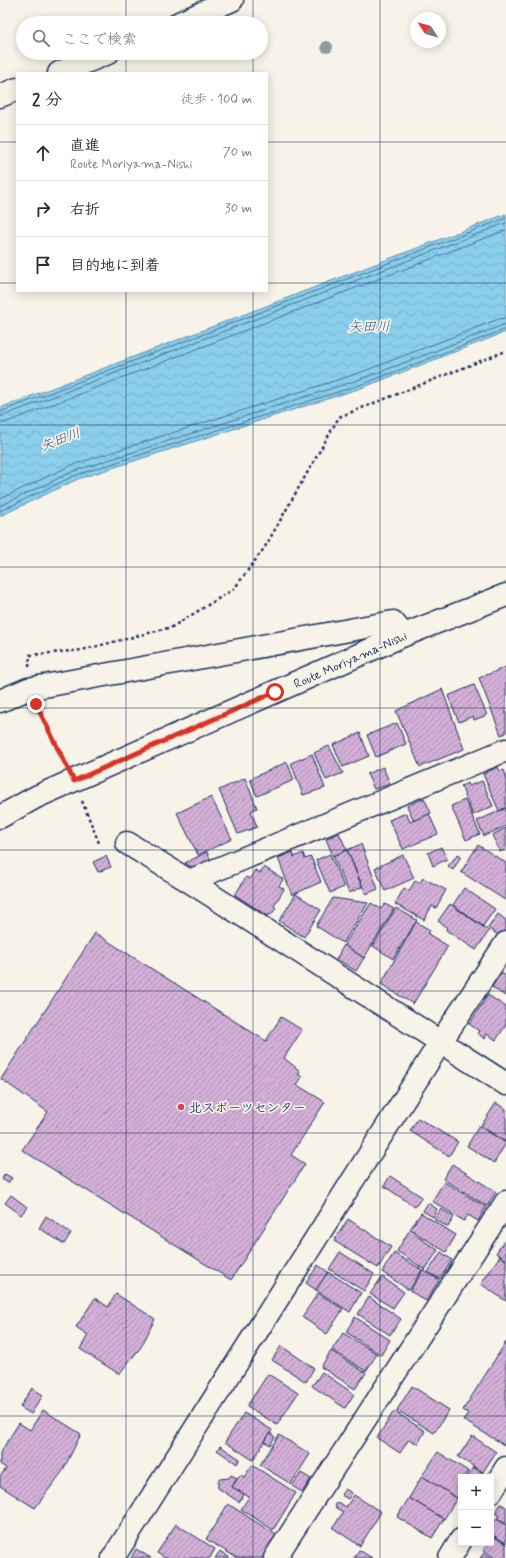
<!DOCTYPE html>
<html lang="ja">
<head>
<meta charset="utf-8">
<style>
	body { margin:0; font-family:Mynerve,"Klee One",sans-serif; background:#f2f2f3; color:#2b2b33 }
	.controls { position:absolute; right:12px; bottom:12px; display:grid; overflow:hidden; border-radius:0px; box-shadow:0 2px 10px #0003 }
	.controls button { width:36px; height:36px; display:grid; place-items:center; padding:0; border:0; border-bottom:1px solid #e1e1e2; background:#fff; color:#2b2b33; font:20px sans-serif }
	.compass { position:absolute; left:410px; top:12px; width:36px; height:36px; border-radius:50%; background:#fff; box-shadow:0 2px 10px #0003; rotate:306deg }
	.stop { position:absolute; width:12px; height:12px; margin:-9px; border:3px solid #d93025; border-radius:50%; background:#fff }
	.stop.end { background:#d93025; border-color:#fff; box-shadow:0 1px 4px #0008 }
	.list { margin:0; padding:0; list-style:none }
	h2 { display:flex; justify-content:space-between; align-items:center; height:52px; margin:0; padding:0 16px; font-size:17px }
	h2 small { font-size:13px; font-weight:400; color:#7c7c81 }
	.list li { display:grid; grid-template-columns:26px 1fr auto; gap:12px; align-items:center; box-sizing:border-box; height:56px; padding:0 16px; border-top:1px solid #e1e1e2 }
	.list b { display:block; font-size:15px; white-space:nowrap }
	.list p { margin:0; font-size:13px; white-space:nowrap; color:#7c7c81 }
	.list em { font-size:13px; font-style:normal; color:#7c7c81 }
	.icon { flex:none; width:22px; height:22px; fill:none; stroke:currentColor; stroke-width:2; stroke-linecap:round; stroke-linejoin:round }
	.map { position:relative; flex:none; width:506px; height:1558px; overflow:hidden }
	.search { position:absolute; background:#fff; box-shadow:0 2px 10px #0003; left:16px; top:16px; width:252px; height:44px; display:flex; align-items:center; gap:10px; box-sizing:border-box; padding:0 14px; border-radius:22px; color:#7c7c81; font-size:15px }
	.panel { position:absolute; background:#fff; box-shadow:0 2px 10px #0003; left:16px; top:72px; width:252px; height:220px; border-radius:0px }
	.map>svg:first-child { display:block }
	.water { fill:url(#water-waves); stroke:#5e8fb3 }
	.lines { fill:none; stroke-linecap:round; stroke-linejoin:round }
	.shore { stroke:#486f97; stroke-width:1 }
	.building { fill:url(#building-hatch); stroke:#1b2f5e }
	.minor-casing { stroke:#1b2f5e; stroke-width:25 }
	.major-casing { stroke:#1b2f5e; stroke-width:25 }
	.path { stroke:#1b2f5e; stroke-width:2.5; stroke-dasharray:3 3; stroke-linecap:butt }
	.minor { stroke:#f7f3e8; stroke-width:22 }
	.major { stroke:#f7f3e8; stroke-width:22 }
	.tree { fill:#8d9aa4 }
	.route { stroke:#d93025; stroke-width:5 }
	.grid { fill:none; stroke:#1b2f5e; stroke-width:1; stroke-opacity:0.55 }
	.poi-dot { fill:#d1495b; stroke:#f7f3e8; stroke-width:1.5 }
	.labels { text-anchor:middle; stroke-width:3.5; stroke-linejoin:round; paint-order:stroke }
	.street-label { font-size:13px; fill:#1b2f5e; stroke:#f7f3e8 }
	.poi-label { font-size:13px; font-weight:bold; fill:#1b2f5e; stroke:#f7f3e8; text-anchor:start }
	.water-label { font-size:14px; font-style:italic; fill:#375782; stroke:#f7f3e8 }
</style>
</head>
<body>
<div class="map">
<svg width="506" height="1558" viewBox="0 0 506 1558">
	<defs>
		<pattern id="water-waves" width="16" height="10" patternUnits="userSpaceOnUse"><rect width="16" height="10" fill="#8bcfec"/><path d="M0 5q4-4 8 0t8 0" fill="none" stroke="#77b2cd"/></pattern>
		<pattern id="building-hatch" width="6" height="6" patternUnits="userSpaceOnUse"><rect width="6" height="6" fill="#d4afd8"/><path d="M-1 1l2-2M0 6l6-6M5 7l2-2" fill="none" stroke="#ab8fb2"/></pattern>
	</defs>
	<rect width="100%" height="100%" fill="#f7f3e8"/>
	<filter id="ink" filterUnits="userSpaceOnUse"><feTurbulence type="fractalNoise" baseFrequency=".025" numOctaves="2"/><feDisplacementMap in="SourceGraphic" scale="8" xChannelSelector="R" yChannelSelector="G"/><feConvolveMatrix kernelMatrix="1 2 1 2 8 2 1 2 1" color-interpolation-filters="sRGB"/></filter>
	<g filter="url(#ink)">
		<polygon class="water" points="506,214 506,332 364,387 78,479 0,516 0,408"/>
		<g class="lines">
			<g class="shore">
				<polyline points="0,412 506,218"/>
				<polyline points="0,417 506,223"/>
				<polyline points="0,423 7,422 506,230"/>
				<polyline points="0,499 72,465 359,373 499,319 506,318"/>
				<polyline points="0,506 74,471 361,379 506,324"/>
				<polyline points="0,511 76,475 363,384 506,329"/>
			</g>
		</g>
		<g class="building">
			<polygon points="506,667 506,733 501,735 479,678"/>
			<polygon points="474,685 487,715 474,720 473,716 459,722 448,696"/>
			<polygon points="442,689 464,749 420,767 396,711"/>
			<polygon points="397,723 406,744 376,757 367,735"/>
			<polygon points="360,733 369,756 343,767 333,745"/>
			<polygon points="329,746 343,773 326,780 314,753"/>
			<polygon points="312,754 325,788 303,795 291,763"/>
			<polygon points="287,762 294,780 257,796 250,779"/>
			<polygon points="383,767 390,784 374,789 367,774"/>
			<polygon points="498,767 500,771 504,770 506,776 506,807 499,811 483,774"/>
			<polygon points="245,778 257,808 251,811 257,827 238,834 219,790"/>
			<polygon points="482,781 493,806 473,815 461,786 468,783 469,786"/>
			<polygon points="211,797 232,839 198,855 177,813"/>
			<polygon points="424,798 431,813 414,821 407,806"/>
			<polygon points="465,800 480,834 466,840 451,806"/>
			<polygon points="506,808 506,826 484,836 477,821"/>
			<polygon points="406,813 410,822 429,814 438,834 403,849 389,820"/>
			<polygon points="506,828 506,849 500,852 492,835"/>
			<polygon points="339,833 347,850 333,856 326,839"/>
			<polygon points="361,844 378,889 366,894 347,850"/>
			<polygon points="478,845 506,863 505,900 461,872"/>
			<polygon points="441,847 447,859 433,866 428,853"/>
			<polygon points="347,850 362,887 349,893 333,856"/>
			<polygon points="207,852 212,863 196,870 185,863"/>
			<polygon points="293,852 294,857 303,853 305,859 311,857 321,882 292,895 278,858"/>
			<polygon points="330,854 344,887 330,893 316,860"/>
			<polygon points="458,854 461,856 453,870 448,866"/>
			<polygon points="403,855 414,878 385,891 375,868"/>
			<polygon points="106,856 111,867 98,872 93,862"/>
			<polygon points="264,867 283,879 279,886 284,889 274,906 276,908 271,915 270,914 268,916 235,895 246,877 250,879 255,870 260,873"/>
			<polygon points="423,878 446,890 436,908 432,906 424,920 395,904 404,888 409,891 415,881 420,883"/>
			<polygon points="464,888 495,909 483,926 453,905"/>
			<polygon points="296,894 321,910 304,937 279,921"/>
			<polygon points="333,898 368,903 343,943 316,926"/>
			<polygon points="371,903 381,909 385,904 394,909 364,958 344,945"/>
			<polygon points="450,904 489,931 476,950 446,930 447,928 438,921"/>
			<polygon points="396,908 417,920 393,959 373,946"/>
			<polygon points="498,914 506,920 506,930 501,937 488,928"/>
			<polygon points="416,922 430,930 428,934 448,946 413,1004 381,984"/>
			<polygon points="95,933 266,1041 281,1017 302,1030 284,1058 300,1071 298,1074 302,1077 297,1085 325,1102 291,1155 305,1164 231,1280 22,1150 48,1112 1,1079"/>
			<polygon points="344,945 364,958 356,971 336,959"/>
			<polygon points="501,973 506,976 505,996 492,987"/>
			<polygon points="488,995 506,1007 506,1025 496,1040 487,1034 485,1039 477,1033 479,1031 469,1024"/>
			<polygon points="496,1103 506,1109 506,1142 481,1126"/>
			<polygon points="418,1118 458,1142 449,1156 410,1131"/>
			<polygon points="479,1126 506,1143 494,1163 467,1146"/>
			<polygon points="452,1164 496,1192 487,1206 443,1179"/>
			<polygon points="5,1174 12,1178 8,1183 2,1179"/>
			<polygon points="390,1176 422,1197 415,1207 384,1186"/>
			<polygon points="444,1182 486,1207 478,1221 468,1215 464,1221 432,1201"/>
			<polygon points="11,1195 27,1207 21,1215 5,1203"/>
			<polygon points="428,1203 437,1209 433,1217 423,1211"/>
			<polygon points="441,1209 454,1217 448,1227 434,1219"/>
			<polygon points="421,1213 456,1235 446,1252 410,1229"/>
			<polygon points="46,1216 71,1233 64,1244 39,1228"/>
			<polygon points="348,1219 391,1247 378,1268 334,1241"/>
			<polygon points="409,1231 438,1250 425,1270 397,1251"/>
			<polygon points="505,1240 506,1241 506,1260 496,1253"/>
			<polygon points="340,1252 374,1274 364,1291 329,1269"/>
			<polygon points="441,1252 452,1260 440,1279 428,1272"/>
			<polygon points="394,1253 422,1270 409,1290 382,1272"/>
			<polygon points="500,1256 506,1260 506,1301 481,1284"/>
			<polygon points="318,1265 328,1272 316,1290 306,1283"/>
			<polygon points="423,1270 439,1280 426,1301 410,1291"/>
			<polygon points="328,1272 361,1293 350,1312 316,1290"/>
			<polygon points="382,1277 404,1292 393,1308 370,1294"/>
			<polygon points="318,1293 343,1309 327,1334 302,1317"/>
			<polygon points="116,1294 155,1319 141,1347 119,1374 80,1349 88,1335 76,1327 95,1298 108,1307"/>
			<polygon points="369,1297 401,1319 390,1335 358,1314"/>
			<polygon points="355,1317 390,1340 381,1355 346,1332"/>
			<polygon points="343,1333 377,1354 366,1371 332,1350"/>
			<polygon points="506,1342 506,1442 504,1445 463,1420 468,1413 463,1410"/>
			<polygon points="281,1346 314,1368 306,1382 272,1360"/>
			<polygon points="331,1351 366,1373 355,1389 321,1367"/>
			<polygon points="322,1372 354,1394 345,1408 312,1386"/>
			<polygon points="268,1374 298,1393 277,1425 247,1406"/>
			<polygon points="412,1386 449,1410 434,1433 397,1410"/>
			<polygon points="32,1388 43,1395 31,1414 20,1407"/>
			<polygon points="43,1410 81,1434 62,1472 35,1508 0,1486 0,1477 6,1468 0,1464 0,1453 19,1423 30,1430"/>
			<polygon points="394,1411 425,1431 418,1444 409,1439 400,1453 377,1438"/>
			<polygon points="244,1413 272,1430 253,1460 225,1442"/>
			<polygon points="270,1433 275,1437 270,1445 265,1442"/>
			<polygon points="279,1435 310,1454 291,1484 260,1465"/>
			<polygon points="472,1436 496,1452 483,1472 458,1457"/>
			<polygon points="220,1446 240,1459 237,1464 217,1450"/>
			<polygon points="438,1452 468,1471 464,1477 461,1477 461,1492 457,1498 422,1476"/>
			<polygon points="252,1465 296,1493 273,1530 241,1509 249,1497 232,1487 240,1475 244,1477"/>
			<polygon points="473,1467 487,1476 486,1477 467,1477"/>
			<polygon points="301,1473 311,1479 302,1492 292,1486"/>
			<polygon points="231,1475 237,1478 232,1487 244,1494 239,1502 218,1488 218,1481 220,1479 229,1478"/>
			<polygon points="422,1476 457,1498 444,1519 409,1498"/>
			<polygon points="345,1489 352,1493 348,1499 341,1495"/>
			<polygon points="354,1495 381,1512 360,1546 333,1528 343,1512 336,1508 335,1504 340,1503 346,1507"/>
			<polygon points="409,1498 444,1519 432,1538 397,1517"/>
			<polygon points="228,1504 278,1536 263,1558 237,1558 206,1539"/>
			<polygon points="501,1504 506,1507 506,1524 497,1518 499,1516 495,1513"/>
			<polygon points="496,1519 506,1525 506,1543 491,1534 491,1520 494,1522"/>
			<polygon points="176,1524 215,1549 210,1558 165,1558 157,1553"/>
			<polygon points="493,1536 506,1544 506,1558 495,1558 483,1550 488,1543 491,1543"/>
			<polygon points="136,1549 151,1558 131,1558"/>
			<polygon points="359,1550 372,1558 354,1558"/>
			<polygon points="220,1551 230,1558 215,1558"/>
			<polygon points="484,1553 492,1558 480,1558"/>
		</g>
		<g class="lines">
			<g class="minor-casing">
				<g id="minor">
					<polyline points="179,23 232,0"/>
					<polyline points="59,73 108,53"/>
					<polyline points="0,96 17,89"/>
					<polyline points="0,701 28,689 393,622 404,635"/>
					<polyline points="127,843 189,881 506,1084"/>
					<polyline points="189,881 506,750"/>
					<polyline points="491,1492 506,1468"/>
					<polyline points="113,1558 440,1043 506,943"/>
					<polyline points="275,1558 506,1202"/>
					<polyline points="450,1558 461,1540"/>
				</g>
			</g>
			<g class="major-casing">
				<polyline id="major" points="0,817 36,797 404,635 506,595"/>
			</g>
			<g class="path">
				<polyline points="29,667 30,655 82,650 172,627 234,589 265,547 339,417 506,351"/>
				<polyline points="38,709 63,760"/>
				<polyline points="82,801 99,843"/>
			</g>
			<use href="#minor" class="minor"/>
			<use href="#major" class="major"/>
		</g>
		<circle class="tree" cx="327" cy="47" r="6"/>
	</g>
	<g class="lines" filter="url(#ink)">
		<polyline class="route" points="36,704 74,781 275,692"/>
	</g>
	<path class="grid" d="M126,0V23M253,0V23M380,0V1558M126,53V73M253,53V73M0,142H17M267,142H506M0,283H17M267,283H506M126,291V1558M253,291V1558M0,425H506M0,567H506M0,708H506M0,850H506M0,991H506M0,1133H506M0,1275H506M0,1416H506"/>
	<circle class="poi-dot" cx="181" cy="1107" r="4"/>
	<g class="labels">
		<g class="street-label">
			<text transform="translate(350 659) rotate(-24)" y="5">Route Moriyama-Nishi</text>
		</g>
		<g class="poi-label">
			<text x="189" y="1112">北スポーツセンター</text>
		</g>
		<g class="water-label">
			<text x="369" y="331">矢田川</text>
			<text transform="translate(60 439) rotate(-21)" y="5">矢田川</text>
		</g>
	</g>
</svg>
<div class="controls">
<button>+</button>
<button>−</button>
</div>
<svg class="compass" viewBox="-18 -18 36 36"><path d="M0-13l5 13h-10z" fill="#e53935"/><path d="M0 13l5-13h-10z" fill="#7c7c81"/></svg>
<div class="stop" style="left:275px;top:692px"></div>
<div class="stop end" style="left:36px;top:704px"></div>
<div class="search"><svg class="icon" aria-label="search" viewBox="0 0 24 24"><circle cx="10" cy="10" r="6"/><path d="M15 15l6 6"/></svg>ここで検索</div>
<section class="panel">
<h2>2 分<small>徒歩 · 100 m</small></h2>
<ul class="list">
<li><svg class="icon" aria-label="ahead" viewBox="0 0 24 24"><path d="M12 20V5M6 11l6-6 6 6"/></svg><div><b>直進</b><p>Route Moriyama-Nishi</p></div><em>70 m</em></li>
<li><svg class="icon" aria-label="right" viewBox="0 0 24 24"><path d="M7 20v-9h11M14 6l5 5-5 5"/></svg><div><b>右折</b></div><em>30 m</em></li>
<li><svg class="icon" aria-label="arrive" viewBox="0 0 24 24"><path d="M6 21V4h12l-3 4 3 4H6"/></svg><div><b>目的地に到着</b></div></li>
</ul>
</section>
</div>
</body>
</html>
